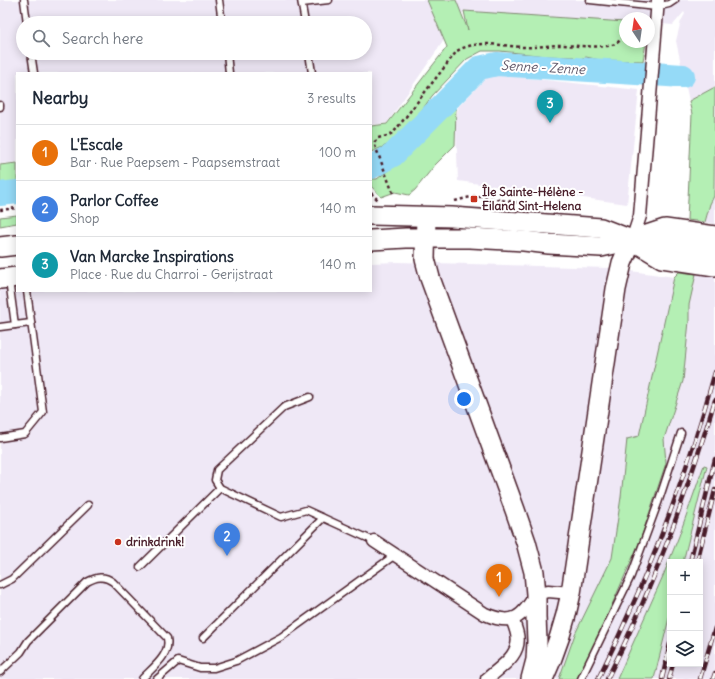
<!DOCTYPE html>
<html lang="en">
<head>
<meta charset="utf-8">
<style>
	body { margin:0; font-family:Delius,sans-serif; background:#f2f2f3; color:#1f2937 }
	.controls { position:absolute; right:12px; bottom:12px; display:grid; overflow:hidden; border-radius:0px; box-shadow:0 2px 10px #0003 }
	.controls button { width:36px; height:36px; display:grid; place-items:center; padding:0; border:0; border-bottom:1px solid #e0e1e3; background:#fff; color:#1f2937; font:20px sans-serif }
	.compass { position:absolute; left:619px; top:12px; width:36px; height:36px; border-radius:50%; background:#fff; box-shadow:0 2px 10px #0003; rotate:347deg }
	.you { position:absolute; left:464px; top:399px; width:14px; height:14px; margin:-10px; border:3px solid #fff; border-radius:50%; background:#1a73e8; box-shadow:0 0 0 6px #1a73e833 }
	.badge { display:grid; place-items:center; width:26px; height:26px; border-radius:50%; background:#7c3aed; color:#fff; font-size:13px; font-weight:700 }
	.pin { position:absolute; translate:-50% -33px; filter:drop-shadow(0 1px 2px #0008) }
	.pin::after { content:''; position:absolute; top:21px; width:14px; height:12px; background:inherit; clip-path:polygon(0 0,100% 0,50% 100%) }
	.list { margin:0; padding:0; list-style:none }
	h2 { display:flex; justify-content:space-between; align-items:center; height:52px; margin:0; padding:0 16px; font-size:17px }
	h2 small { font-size:13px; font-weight:400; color:#747a83 }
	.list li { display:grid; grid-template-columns:26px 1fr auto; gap:12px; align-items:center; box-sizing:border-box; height:56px; padding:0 16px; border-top:1px solid #e0e1e3 }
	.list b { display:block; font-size:15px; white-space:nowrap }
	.list p { margin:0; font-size:13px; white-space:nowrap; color:#747a83 }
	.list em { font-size:13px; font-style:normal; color:#747a83 }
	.icon { flex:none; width:22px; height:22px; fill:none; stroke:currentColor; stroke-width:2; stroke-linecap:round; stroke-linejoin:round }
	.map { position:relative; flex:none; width:715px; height:679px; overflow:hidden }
	.search { position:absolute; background:#fff; box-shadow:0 2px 10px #0003; left:16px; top:16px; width:356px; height:44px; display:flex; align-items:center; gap:10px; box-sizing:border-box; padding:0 14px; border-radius:22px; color:#747a83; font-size:15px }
	.panel { position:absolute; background:#fff; box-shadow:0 2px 10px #0003; left:16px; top:72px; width:356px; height:220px; border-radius:0px }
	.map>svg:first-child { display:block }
	.built { fill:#efe8f6; fill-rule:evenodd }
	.green { fill:#b4efb4; stroke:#7f8770 }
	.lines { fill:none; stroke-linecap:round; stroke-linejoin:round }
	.river { stroke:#95daf7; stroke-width:24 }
	.lane-casing { stroke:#4a1f2b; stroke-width:9 }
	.street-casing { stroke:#4a1f2b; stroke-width:15 }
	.primary-casing { stroke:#4a1f2b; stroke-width:22 }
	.path { stroke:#4a1f2b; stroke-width:2.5; stroke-dasharray:3 3; stroke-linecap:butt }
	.lane { stroke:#fff; stroke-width:6 }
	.street { stroke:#fff; stroke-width:12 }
	.primary { stroke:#fff; stroke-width:19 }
	.rail-casing { stroke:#4a1f2b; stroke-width:4.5 }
	.rail { stroke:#fff; stroke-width:3; stroke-dasharray:9; stroke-linecap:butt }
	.poi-dot { fill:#c8321e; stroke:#fff; stroke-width:1.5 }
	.labels { text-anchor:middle; stroke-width:4; stroke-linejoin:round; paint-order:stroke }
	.poi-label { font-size:12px; font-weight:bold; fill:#4a1f2b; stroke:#fff; text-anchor:start }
	.water-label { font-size:13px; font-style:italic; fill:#605768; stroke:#fff }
</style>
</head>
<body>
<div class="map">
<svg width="715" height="679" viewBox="0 0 715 679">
	<rect width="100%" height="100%" fill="#fff"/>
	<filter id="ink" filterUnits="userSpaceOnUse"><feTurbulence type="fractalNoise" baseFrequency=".025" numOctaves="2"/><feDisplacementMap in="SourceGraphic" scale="8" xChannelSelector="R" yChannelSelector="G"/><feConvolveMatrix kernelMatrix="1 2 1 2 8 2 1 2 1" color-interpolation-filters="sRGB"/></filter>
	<g filter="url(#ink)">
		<g class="built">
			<path d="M0,0H715V87L689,101L676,41L681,21L685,14L684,12L673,25L649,23V18H625V22L464,11L387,123L371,125V73H17V162L0,164ZM23,23H365V53H23Z"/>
			<polygon points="490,74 639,90 627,204 458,181 456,125 458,107"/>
			<polygon points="715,193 715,224 705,222 710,204"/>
			<path d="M397,262L609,268L674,277L679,272L715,276V679H0V289L17,286V291H371V263ZM670,562H700V664H670Z"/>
		</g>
		<g class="green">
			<polygon points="427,0 456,0 468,30 464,11 625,22 625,42 646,42 643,61 600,60 586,57 576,60 574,57 547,56 500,51 482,51 467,59 432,96 401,139 371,152 371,126 387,124 447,47"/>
			<polygon points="482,71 486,76 456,107 455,145 435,165 415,190 409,195 395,192 381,197 371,186 371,179 377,179 395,165 416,144"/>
			<polygon points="715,87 714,196 710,204 705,222 687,220 692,114 689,101"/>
			<polygon points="17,163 17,184 0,186 0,165"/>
			<polygon points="17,215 17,223 0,226 0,217"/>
			<polygon points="679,272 696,274 689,305 689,321 683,381 664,439 666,463 640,541 592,650 577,679 559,679 575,634 612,558 621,497 627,439 639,436 674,277"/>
			<polygon points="704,465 707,466 683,562 670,562 670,614 654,679 617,679 663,576 679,536"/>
		</g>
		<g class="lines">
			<g class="river">
				<polyline points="371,167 393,155 479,68 497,64 683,76"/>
				<polyline points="0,194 17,192"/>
			</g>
			<g class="lane-casing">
				<g id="lane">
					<polyline points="24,0 27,23"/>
					<polyline points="219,0 222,23"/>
					<polyline points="301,0 305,23"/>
					<polyline points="590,0 657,7 669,4 675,0"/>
					<polyline points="302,3 329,0"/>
					<polyline points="31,53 34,73"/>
					<polyline points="227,53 229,73"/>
					<polyline points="309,53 312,73"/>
					<polyline points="0,105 0,107"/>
					<polyline points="15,325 31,323"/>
					<polyline points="0,327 15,325 9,280"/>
					<polyline points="310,397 284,407 217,470 215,480 220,488 281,517 306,510 374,541"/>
					<polyline points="0,438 25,434 43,412 27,291"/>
					<polyline points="140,567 220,488"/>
					<polyline points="0,585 12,579 88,505"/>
					<polyline points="203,638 323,518"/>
					<path d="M0,672L21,652L28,641L87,582C96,577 104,575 113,582L167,638C171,655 152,668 142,679"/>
					<polyline points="157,679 178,661 200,668 214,668 236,661 281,637 395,555"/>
					<polyline points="581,679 631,576 658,503 681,433"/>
				</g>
			</g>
			<g class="street-casing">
				<g id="street">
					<polyline points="632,240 640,216 658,0"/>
					<path d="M374,541L485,614C513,626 522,618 536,594L548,591L571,593"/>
					<path d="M487,679C500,667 522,655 517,634C516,629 514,624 512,619"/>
				</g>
			</g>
			<g class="primary-casing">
				<g id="primary">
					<polyline points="371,215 452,217 601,228 632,240 662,258 715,266"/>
					<polyline points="426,217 425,259 430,278 515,510 526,542 534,572 536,594 536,617 537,641 536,660 531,679"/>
					<polyline points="371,240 406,238 470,238 524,241 549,244 601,247 632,240 665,229 715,236"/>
					<polyline points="638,241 715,251"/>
					<polyline points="0,247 17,245"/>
					<polyline points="0,279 17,277"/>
					<path d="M543,679C556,651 565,623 571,593L616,289L622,263L632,240"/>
				</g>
			</g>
			<g class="path">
				<polyline points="371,193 378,200"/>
				<path d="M393,193L374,143L378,138L387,136L394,132L457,51C477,39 502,46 523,47C536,48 548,45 560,45C573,45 604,49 615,44C619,42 622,38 625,36"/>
				<polyline points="455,201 474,196 541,206"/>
				<polyline points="0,210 17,208"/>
			</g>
			<use href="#lane" class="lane"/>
			<use href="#street" class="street"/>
			<use href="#primary" class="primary"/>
			<g class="rail-casing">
				<g id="rail">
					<polyline points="690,562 715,459"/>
					<polyline points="697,562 715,490"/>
					<path d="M598,679C647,581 686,478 715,372"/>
					<path d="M607,679C653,590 686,495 715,400"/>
					<polyline points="662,679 670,644"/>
					<polyline points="669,679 673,664"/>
					<polyline points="700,679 715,628"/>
					<polyline points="713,679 715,673"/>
				</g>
			</g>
			<use href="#rail" class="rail"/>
		</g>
	</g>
	<g class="poi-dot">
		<rect x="470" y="195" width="8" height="8" rx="2"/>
		<circle cx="118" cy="542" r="4"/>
	</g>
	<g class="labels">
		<g class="poi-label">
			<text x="482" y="196">Île Sainte-Hélène -<tspan x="482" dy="14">Eiland Sint-Helena</tspan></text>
			<text x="126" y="546">drinkdrink!</text>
		</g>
		<g class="water-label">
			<text transform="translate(543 67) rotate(3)" y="5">Senne - Zenne</text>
		</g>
	</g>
</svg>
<div class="controls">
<button>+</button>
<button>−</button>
<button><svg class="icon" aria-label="layers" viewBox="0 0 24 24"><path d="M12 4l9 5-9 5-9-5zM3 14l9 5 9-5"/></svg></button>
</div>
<svg class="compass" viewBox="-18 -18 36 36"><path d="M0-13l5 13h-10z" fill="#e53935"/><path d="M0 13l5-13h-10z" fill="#747a83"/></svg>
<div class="you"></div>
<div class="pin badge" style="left:499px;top:597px;background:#e8710a">1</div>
<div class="pin badge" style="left:227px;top:556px;background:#3f7fe0">2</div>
<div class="pin badge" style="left:550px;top:123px;background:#0f9aa8">3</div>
<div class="search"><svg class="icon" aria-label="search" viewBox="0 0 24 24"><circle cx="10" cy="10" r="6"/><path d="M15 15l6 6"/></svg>Search here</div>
<section class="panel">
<h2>Nearby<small>3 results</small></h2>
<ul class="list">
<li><span class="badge" style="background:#e8710a">1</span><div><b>L'Escale</b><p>Bar · Rue Paepsem - Paapsemstraat</p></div><em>100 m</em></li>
<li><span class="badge" style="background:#3f7fe0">2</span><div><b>Parlor Coffee</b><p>Shop</p></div><em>140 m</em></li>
<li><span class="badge" style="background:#0f9aa8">3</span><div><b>Van Marcke Inspirations</b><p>Place · Rue du Charroi - Gerijstraat</p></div><em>140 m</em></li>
</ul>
</section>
</div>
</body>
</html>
